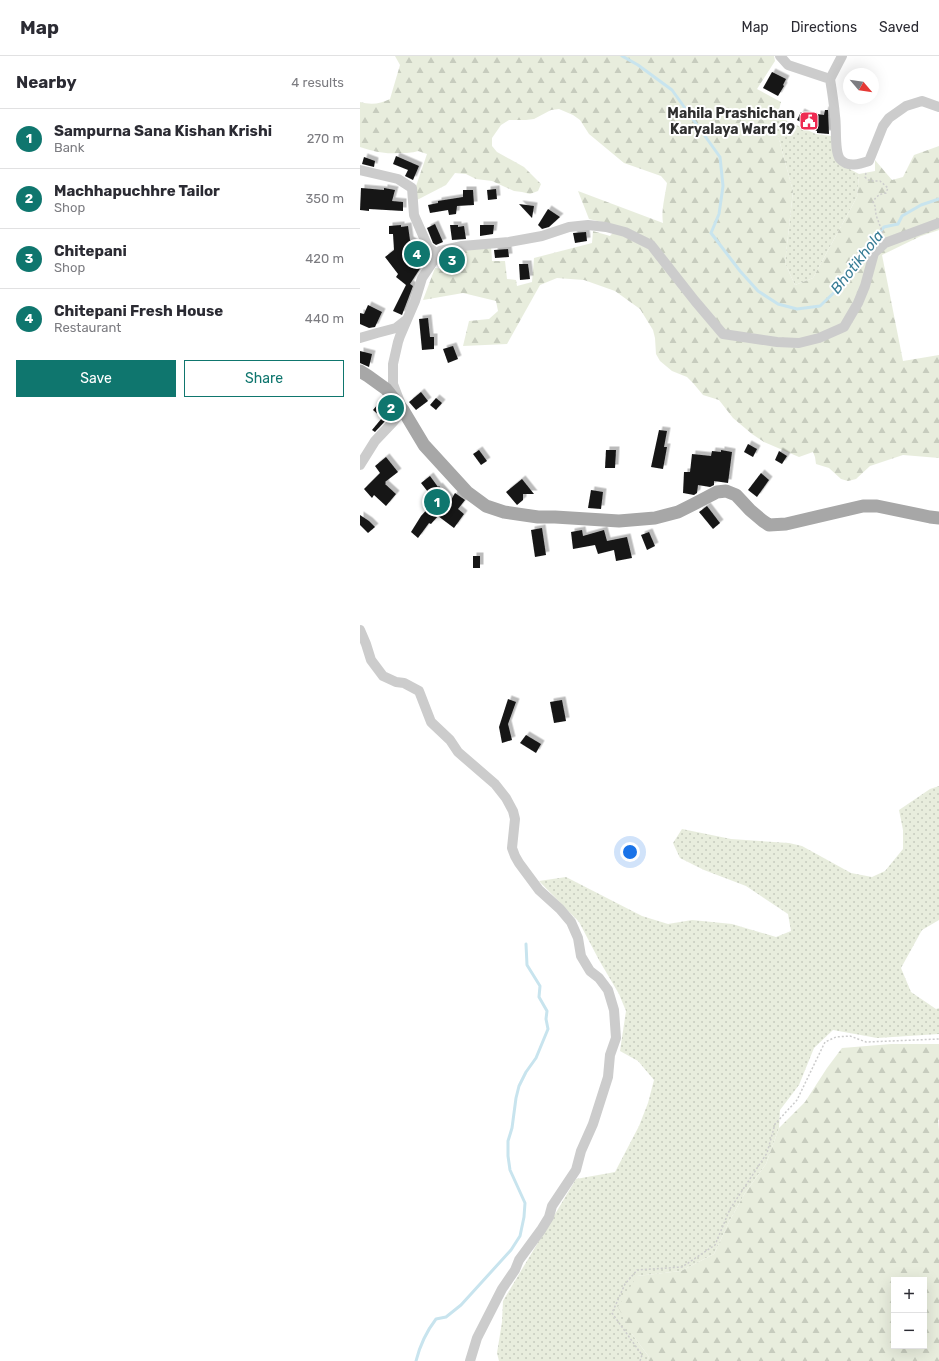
<!DOCTYPE html>
<html lang="en">
<head>
<meta charset="utf-8">
<style>
	body { margin:0; font-family:Rubik,sans-serif; background:#f7f7f7; color:#2b2b33 }
	.controls { position:absolute; right:12px; bottom:12px; display:grid; overflow:hidden; border-radius:0px; box-shadow:0 4px 16px #0002 }
	.controls button { width:36px; height:36px; display:grid; place-items:center; padding:0; border:0; border-bottom:1px solid #e1e1e2; background:#fff; color:#2b2b33; font:20px sans-serif }
	.compass { position:absolute; left:483px; top:12px; width:36px; height:36px; border-radius:50%; background:#fff; box-shadow:0 4px 16px #0002; rotate:119deg }
	.you { position:absolute; left:270px; top:796px; width:14px; height:14px; margin:-10px; border:3px solid #fff; border-radius:50%; background:#1a73e8; box-shadow:0 0 0 6px #1a73e833 }
	.badge { display:grid; place-items:center; width:26px; height:26px; border-radius:50%; background:#0f766e; color:#fff; font-size:13px; font-weight:700 }
	.pin { position:absolute; translate:-50% -50%; border:2px solid #fff; box-shadow:0 1px 4px #0006 }
	.list { margin:0; padding:0; list-style:none }
	h2 { display:flex; justify-content:space-between; align-items:center; height:52px; margin:0; padding:0 16px; font-size:17px }
	h2 small { font-size:13px; font-weight:400; color:#7c7c81 }
	.list li { display:grid; grid-template-columns:26px 1fr auto; gap:12px; align-items:center; box-sizing:border-box; height:60px; padding:0 16px; border-top:1px solid #e1e1e2 }
	.list b { display:block; font-size:15px; white-space:nowrap }
	.list p { margin:0; font-size:13px; white-space:nowrap; color:#7c7c81 }
	.list em { font-size:13px; font-style:normal; color:#7c7c81 }
	.actions { display:flex; gap:8px; padding:12px 16px }
	.actions a { flex:1; padding:9px 0; border:1px solid #0f766e; border-radius:0px; text-align:center; font-size:14px; color:#0f766e }
	.actions .main { background:#0f766e; color:#fff }
	.map { position:relative; flex:none; width:579px; height:1305px; overflow:hidden }
	header { display:flex; align-items:center; gap:24px; box-sizing:border-box; height:56px; padding:0 20px; background:#fff; border-bottom:1px solid #e1e1e2 }
	header strong { font-size:19px }
	nav { display:flex; gap:22px; margin-inline-start:auto; font-size:14px }
	main { display:flex }
	aside { flex:1; background:#fff }
	.map>svg:first-child { display:block }
	.grass { fill:url(#grass-dots) }
	.forest { fill:url(#forest-firs); fill-rule:evenodd }
	.lines { fill:none; stroke-linecap:round; stroke-linejoin:round }
	.stream { stroke:#c8e4ee; stroke-width:3 }
	.building { fill:#161616; filter:url(#shadow) }
	.path { stroke:#ccc; stroke-width:1.5; stroke-dasharray:2 2; stroke-linecap:butt }
	.minor { stroke:#ccc; stroke-width:10 }
	.major { stroke:#a7a7a7; stroke-width:13 }
	.labels { text-anchor:middle; stroke-width:4; stroke-linejoin:round; paint-order:stroke }
	.poi-label { font-size:14px; font-weight:bold; fill:#2f2f2f; stroke:#fff; text-anchor:end }
	.water-label { font-size:15px; font-style:italic; fill:#397d96; stroke:#fff }
</style>
</head>
<body>
<header>
<strong>Map</strong>
<nav><a>Map</a><a>Directions</a><a>Saved</a></nav>
</header>
<main>
<aside>
<h2>Nearby<small>4 results</small></h2>
<ul class="list">
<li><span class="badge">1</span><div><b>Sampurna Sana Kishan Krishi</b><p>Bank</p></div><em>270 m</em></li>
<li><span class="badge">2</span><div><b>Machhapuchhre Tailor</b><p>Shop</p></div><em>350 m</em></li>
<li><span class="badge">3</span><div><b>Chitepani</b><p>Shop</p></div><em>420 m</em></li>
<li><span class="badge">4</span><div><b>Chitepani Fresh House</b><p>Restaurant</p></div><em>440 m</em></li>
</ul>
<div class="actions"><a class="main">Save</a><a>Share</a></div>
</aside>
<div class="map">
<svg width="579" height="1305" viewBox="0 0 579 1305">
	<defs>
		<pattern id="grass-dots" width="8" height="8" patternUnits="userSpaceOnUse"><rect width="8" height="8" fill="#e8eddd"/><path d="M2 2h.1M6 6h.1" fill="none" stroke="#c7ccbe" stroke-width="1.8" stroke-linecap="round"/></pattern>
		<pattern id="forest-firs" width="22" height="20" patternUnits="userSpaceOnUse"><rect width="22" height="20" fill="#e8eddd"/><path d="M5 1l3.5 6h-7zM16 11l3.5 6h-7z" fill="#c7ccbe"/></pattern>
		<filter id="shadow"><feDropShadow dx="3.5" dy="-3.5" stdDeviation="0" flood-color="#0004"/></filter>
	</defs>
	<rect width="100%" height="100%" fill="#fff"/>
	<g class="grass">
		<polygon points="417,60 456,78 471,80 482,109 499,118 497,141 453,222 435,229 425,207 433,135 415,69"/>
		<polygon points="579,730 579,864 562,874 541,912 551,936 576,953 579,952 579,978 517,982 473,974 454,992 439,1029 420,1054 419,1072 406,1108 385,1137 370,1164 354,1198 321,1215 277,1220 272,1278 289,1301 287,1305 139,1305 137,1297 142,1266 143,1245 216,1123 255,1116 279,1070 288,1047 294,1024 278,1005 260,995 266,955 259,938 239,904 219,866 179,825 206,821 282,860 308,868 332,864 372,868 416,881 431,875 428,858 386,830 344,814 320,802 313,787 322,773 371,783 429,787 442,790 491,817 512,821 525,815 543,793 543,774 539,754 570,733"/>
	</g>
	<g class="forest">
		<path d="M35,0H414L415,5L397,33L421,46L415,69L433,135L425,207L435,229L453,222L497,141L499,118L515,115V104L532,124L543,121L554,99L579,90V174L561,180L522,199L543,305L579,299V402L543,399L510,410L496,423L488,425L481,423L469,412L456,408L455,401L453,396L439,401L404,386L392,378L373,362L359,344L343,339L333,327L327,321L312,315L300,305L296,298L295,282L293,274L280,253L255,235L224,224L197,222L180,229L147,288L103,290L109,265L129,263L138,255L136,245L103,237L63,244L75,212L84,213L104,208L100,195L131,190L132,205H145L147,223L156,224L157,230L172,226L174,202L232,187L233,175L250,180L259,170L229,163L218,135L303,167C301,155 305,140 307,127L301,120L264,107L229,78L220,64L213,59L199,53L191,54L174,63L166,64H149L141,69L132,82V90L137,96L164,111L181,128L178,135L170,138L162,136L154,135L132,125L116,123L106,118L95,117L86,129L57,144L55,133L67,98L58,95C51,97 47,97 40,97C23,98 16,96 0,91V46C11,49 20,48 30,43L40,9Z"/>
		<path d="M531,988H579V1063L578,1064L579,1074V1305H287L289,1301L272,1278L258,1251L277,1220L321,1215L354,1198L370,1164L385,1137L406,1108L419,1072L445,1046L467,1012L482,992ZM534,1224H564V1290H534Z"/>
	</g>
	<g class="lines">
		<g class="stream">
			<polyline points="262,0 278,9 312,34 360,101 363,130 359,158 351,177 380,215 398,235 418,248 437,253 460,250 483,228 507,192 524,171 538,168 542,160 561,149 579,143"/>
			<path d="M56,1305C60,1289 66,1276 76,1263L86,1261L101,1249L151,1194L160,1180L164,1161L165,1147L150,1114L148,1100V1085L152,1072L156,1042L159,1030L166,1016L176,1002L188,973L186,963L187,955L179,941L180,930L167,909L166,888"/>
		</g>
	</g>
	<g class="building">
		<polygon points="412,16 426,23 423,29 424,30 418,40 403,32"/>
		<polygon points="465,54 468,54 469,78 457,77 457,75 437,64 441,56 457,64 457,58 464,59"/>
		<polygon points="36,100 59,110 53,124 45,120 48,114 33,108"/>
		<polygon points="4,101 15,105 14,111 2,108"/>
		<polygon points="1,132 24,134 24,132 35,134 32,145 43,146 43,155 9,153 9,155 0,154"/>
		<polygon points="136,133 137,143 128,144 127,134"/>
		<polygon points="103,134 113,134 114,149 97,150 96,158 89,159 88,154 70,157 68,149 78,147 78,145 103,141"/>
		<polygon points="159,148 174,150 172,162"/>
		<polygon points="188,153 200,161 189,171 182,173 178,169"/>
		<polygon points="75,168 83,186 76,189 73,187 67,172"/>
		<polygon points="41,169 41,171 48,170 50,184 61,192 67,198 58,209 61,211 50,228 53,230 42,259 33,255 46,229 36,221 38,218 25,201 34,194 33,178 29,178 29,170"/>
		<polygon points="90,169 98,169 98,171 104,170 106,183 92,184"/>
		<polygon points="120,169 134,169 133,178 120,180"/>
		<polygon points="226,176 227,185 215,187 213,177"/>
		<polygon points="148,193 149,201 135,202 134,194"/>
		<polygon points="159,208 168,208 170,223 160,224"/>
		<polygon points="8,249 22,256 15,271 9,272 0,268 0,257 4,258"/>
		<polygon points="68,262 70,281 74,281 74,293 62,294 59,263"/>
		<polygon points="93,290 98,303 88,307 83,293"/>
		<polygon points="0,295 12,298 9,311 0,307"/>
		<polygon points="61,336 68,345 56,354 49,346"/>
		<polygon points="23,342 34,355 15,376 12,374 22,362 13,354"/>
		<polygon points="76,342 82,347 76,354 70,349"/>
		<polygon points="299,374 307,375 304,391 307,391 303,413 291,411"/>
		<polygon points="388,388 397,393 393,401 384,396"/>
		<polygon points="119,394 127,405 121,409 113,398"/>
		<polygon points="246,394 256,394 255,412 245,412"/>
		<polygon points="361,394 372,396 368,427 354,425 354,429 350,431 338,429 337,437 334,439 323,437 324,416 330,416 332,398 351,400 352,395 361,396"/>
		<polygon points="419,395 427,400 422,408 415,404"/>
		<polygon points="26,401 38,416 25,426 26,427 25,428 36,438 26,450 14,439 12,442 4,433 20,417 15,410"/>
		<polygon points="401,417 409,424 397,441 388,434"/>
		<polygon points="70,420 78,431 79,430 91,444 95,437 105,444 98,453 104,458 94,472 78,460 71,468 69,467 58,482 51,476 61,460 75,445 61,427"/>
		<polygon points="162,423 174,438 163,438 163,444 157,449 146,436"/>
		<polygon points="231,434 243,436 241,453 228,452"/>
		<polygon points="347,450 360,467 353,473 339,456"/>
		<polygon points="0,459 9,465 15,471 8,477 0,469"/>
		<polygon points="182,472 186,499 175,501 171,474"/>
		<polygon points="222,474 223,480 244,474 247,485 267,481 272,502 256,505 254,494 238,498 235,489 213,493 211,476"/>
		<polygon points="289,476 295,490 287,494 281,479"/>
		<rect x="113" y="500" width="7" height="12"/>
		<polygon points="148,643 156,646 148,668 152,684 142,687 139,671"/>
		<polygon points="202,644 206,665 194,667 190,646"/>
		<polygon points="166,679 181,688 176,697 160,687"/>
	</g>
	<g class="lines">
		<g class="path">
			<path d="M506,117L505,121C509,126 514,125 520,125L528,132L526,137C520,138 516,140 513,146L515,150L516,159L523,178"/>
			<polyline points="280,1305 282,1299 252,1257 265,1228 277,1214 322,1211 355,1189 370,1153 407,1097 415,1068 437,1044 465,986 476,981 490,980 506,986 579,983"/>
		</g>
		<g class="minor">
			<path d="M420,0L428,9L470,23C472,35 474,48 475,60C477,71 474,95 480,103C488,112 500,108 509,105L523,70L529,62L546,50L562,45L579,51"/>
			<polyline points="470,23 482,0"/>
			<polyline points="0,114 38,123 52,132 54,159 68,191 79,199"/>
			<polyline points="0,282 17,277 36,272 45,265"/>
			<polyline points="0,409 15,385 33,366 43,354 33,328 33,308 38,286 40,280 55,245 62,222 80,195 102,190 149,186 182,180 209,171 228,169 246,171 265,176 291,189 335,245 363,278 417,286 439,287 459,282 484,271 498,247 505,230 514,197 525,187 579,167"/>
			<polyline points="0,574 6,588 11,604 23,620 36,626 44,627 59,635 71,666 90,684 98,696 135,728 146,742 153,755 155,763 152,792 155,800 159,807 179,834 200,853 211,866 218,882 221,900 230,915 239,922 248,934 254,954 256,982 250,999 248,1021 233,1068 221,1095 216,1114 192,1150 189,1161 181,1174 159,1204 155,1214 142,1233 117,1282 110,1305"/>
		</g>
		<polyline class="major" points="0,315 8,320 26,333 43,354 64,389 107,436 126,450 144,456 178,461 195,461 259,465 295,462 318,456 334,448 357,436 366,435 376,439 390,454 403,465 409,469 426,468 503,450 517,450 570,461 579,462"/>
	</g>
	<defs>
		<g id="civic-square" transform="scale(1)"><rect x="-9" y="-9" width="18" height="18" rx="4" fill="#ee2a51" stroke="#fff"/><path d="M-.6-6.5H3V-4.5H.6V-3L4-1V1h2V6H-6V1h2V-1L-.6-3ZM-1.2 2.5V6h2.4V2.5Z" fill="#fff"/></g>
	</defs>
	<g fill-rule="evenodd">
		<use href="#civic-square" x="449" y="65"/>
	</g>
	<g class="labels">
		<g class="poi-label">
			<text x="435" y="62">Mahila Prashichan<tspan x="435" dy="16">Karyalaya Ward 19</tspan></text>
		</g>
		<g class="water-label">
			<text transform="translate(497 206) rotate(-52)" y="5">Bhotikhola</text>
		</g>
	</g>
</svg>
<div class="controls">
<button>+</button>
<button>−</button>
</div>
<svg class="compass" viewBox="-18 -18 36 36"><path d="M0-13l5 13h-10z" fill="#e53935"/><path d="M0 13l5-13h-10z" fill="#7c7c81"/></svg>
<div class="you"></div>
<div class="pin badge" style="left:77px;top:446px">1</div>
<div class="pin badge" style="left:31px;top:352px">2</div>
<div class="pin badge" style="left:92px;top:204px">3</div>
<div class="pin badge" style="left:57px;top:198px">4</div>
</div>
</main>
</body>
</html>
